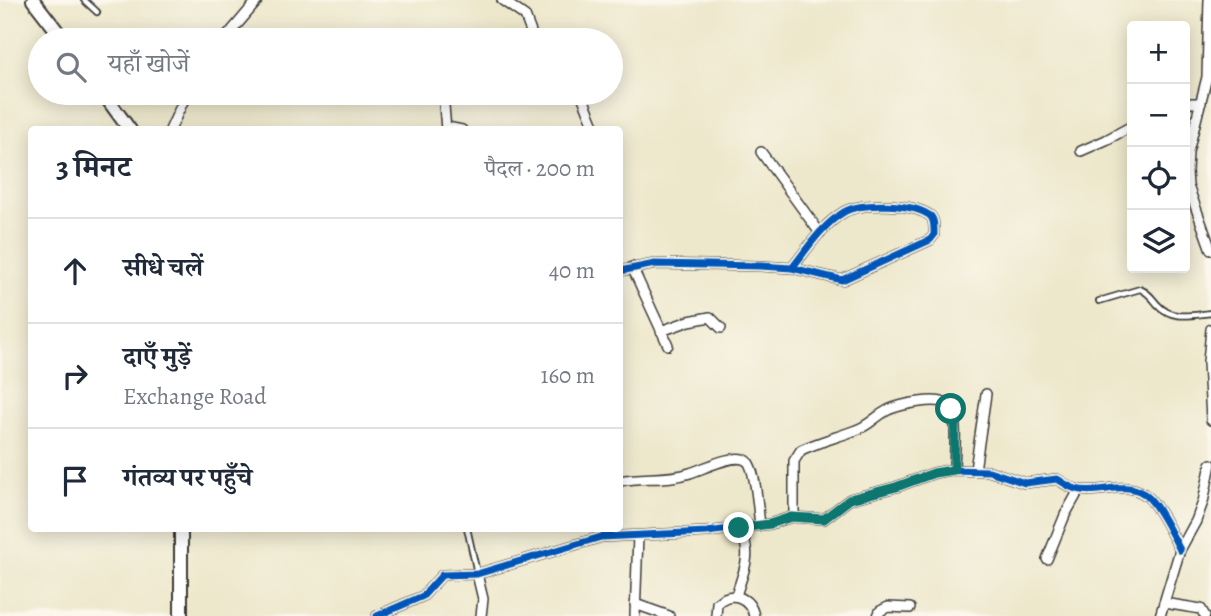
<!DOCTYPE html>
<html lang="hi">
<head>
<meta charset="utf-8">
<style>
	body { margin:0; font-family:Alegreya,"Noto Serif Devanagari",serif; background:#f2f2f3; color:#1f2937 }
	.controls { position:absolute; right:21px; top:21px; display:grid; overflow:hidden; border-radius:7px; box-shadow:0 4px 18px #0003 }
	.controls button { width:63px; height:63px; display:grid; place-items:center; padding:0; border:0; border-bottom:2px solid #e0e1e3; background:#fff; color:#1f2937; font:35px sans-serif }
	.stop { position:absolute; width:21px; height:21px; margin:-16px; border:5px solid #0f766e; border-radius:50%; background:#fff }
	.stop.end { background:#0f766e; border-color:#fff; box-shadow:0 2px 7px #0008 }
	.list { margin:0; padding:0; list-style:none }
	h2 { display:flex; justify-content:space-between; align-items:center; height:91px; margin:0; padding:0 28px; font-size:30px }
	h2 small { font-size:23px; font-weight:400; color:#747a83 }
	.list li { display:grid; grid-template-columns:46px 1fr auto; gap:21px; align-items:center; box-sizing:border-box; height:105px; padding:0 28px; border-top:2px solid #e0e1e3 }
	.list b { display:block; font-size:26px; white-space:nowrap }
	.list p { margin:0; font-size:23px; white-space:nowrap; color:#747a83 }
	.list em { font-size:23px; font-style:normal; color:#747a83 }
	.icon { flex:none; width:38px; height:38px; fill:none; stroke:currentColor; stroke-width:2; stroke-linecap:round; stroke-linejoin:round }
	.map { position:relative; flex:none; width:1211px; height:616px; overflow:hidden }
	.search { position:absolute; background:#fff; box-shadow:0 4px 18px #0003; left:28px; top:28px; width:595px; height:77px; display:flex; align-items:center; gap:18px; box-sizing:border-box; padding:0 24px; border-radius:38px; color:#747a83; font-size:26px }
	.panel { position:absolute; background:#fff; box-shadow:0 4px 18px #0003; left:28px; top:126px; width:595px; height:406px; border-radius:7px }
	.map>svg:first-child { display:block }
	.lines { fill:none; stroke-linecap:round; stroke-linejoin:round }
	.lane-casing { stroke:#3b3a36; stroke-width:8 }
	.street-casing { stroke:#3b3a36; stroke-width:12 }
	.secondary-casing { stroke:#3b3a36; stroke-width:16 }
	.lane { stroke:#fff; stroke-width:4.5 }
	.street { stroke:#fff; stroke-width:9 }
	.secondary { stroke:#fff; stroke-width:12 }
	.cycleway-casing { stroke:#fbf7ec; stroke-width:11 }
	.cycleway { stroke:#0057b8; stroke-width:7 }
	.route { stroke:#0f766e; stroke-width:9 }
</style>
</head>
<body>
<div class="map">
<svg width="1211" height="616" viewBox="0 0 1211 616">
	<rect width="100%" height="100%" fill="#fbf7ec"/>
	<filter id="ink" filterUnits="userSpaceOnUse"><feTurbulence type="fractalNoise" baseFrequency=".0143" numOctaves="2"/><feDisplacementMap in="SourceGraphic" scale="14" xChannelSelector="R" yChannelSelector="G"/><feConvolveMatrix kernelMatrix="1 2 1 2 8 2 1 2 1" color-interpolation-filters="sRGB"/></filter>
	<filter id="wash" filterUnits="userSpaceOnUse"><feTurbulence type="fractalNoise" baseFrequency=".00686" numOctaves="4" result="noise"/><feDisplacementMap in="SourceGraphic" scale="28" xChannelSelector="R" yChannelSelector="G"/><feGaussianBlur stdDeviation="1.57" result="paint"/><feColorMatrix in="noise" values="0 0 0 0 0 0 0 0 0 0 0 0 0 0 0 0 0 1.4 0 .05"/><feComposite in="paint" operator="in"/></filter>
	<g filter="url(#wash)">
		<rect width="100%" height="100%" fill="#ede7cb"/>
	</g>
	<g filter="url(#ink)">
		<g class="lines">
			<g class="lane-casing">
				<g id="lane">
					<polyline points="84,0 97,12"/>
					<path d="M1099,301L1140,289C1148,292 1152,298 1157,304C1172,321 1191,315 1211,313"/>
					<polyline points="467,528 477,573"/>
				</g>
			</g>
			<g class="street-casing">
				<g id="street">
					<polyline points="502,0 525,16 534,40"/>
					<polyline points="1209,0 1207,77 1188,152 1187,171 1188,186 1211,250"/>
					<polyline points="224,40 258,0"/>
					<polyline points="443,93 446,130"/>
					<polyline points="583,98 596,130"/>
					<polyline points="1185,103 1201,103"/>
					<polyline points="447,127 462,130"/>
					<polyline points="170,130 187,93"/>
					<polyline points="1081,151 1106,140 1132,126"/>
					<polyline points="761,152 820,233"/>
					<polyline points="632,267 668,345"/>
					<path d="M620,271L655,264L760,266L792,268L842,280L930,240L934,235C934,228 935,218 929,215C912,203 861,202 844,212C822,225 807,249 792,268"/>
					<polyline points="1211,329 1208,362 1211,420"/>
					<polyline points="661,331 689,321 710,317 721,328"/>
					<polyline points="975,470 986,394"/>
					<path d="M620,481C643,476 667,481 690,473C703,469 736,452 747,461C756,469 758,512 760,525"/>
					<path d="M794,517V461L801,450C818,442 838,437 856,430C869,426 876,416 888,410C899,405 941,395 949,406C959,418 954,454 954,470"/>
					<polyline points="1047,559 1065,515 1079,490"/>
					<polyline points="477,574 483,599 481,616"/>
					<path d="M736,596C744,568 754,555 739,528"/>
					<polyline points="1164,603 1201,609 1205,616"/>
					<polyline points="635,604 669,616"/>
					<path d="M377,616L423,596L442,575L477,574L601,537L707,532L770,524L791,517L824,519L850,499L896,487L934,473L950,470L989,471L1025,483L1057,479C1063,482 1068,487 1076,489C1100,496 1128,477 1149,498C1162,512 1171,533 1180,550"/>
					<polyline points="635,616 638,536"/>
					<path d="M716,616L717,603C732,590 750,597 754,616"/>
					<polyline points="878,616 880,611 888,607 910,608"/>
					<polyline points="1160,616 1180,550 1196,521 1203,502 1211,464"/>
				</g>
			</g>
			<g class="secondary-casing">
				<g id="secondary">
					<polyline points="33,0 64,40"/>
					<polyline points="103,93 130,130"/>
					<polyline points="181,528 181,616"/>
				</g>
			</g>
			<use href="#lane" class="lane"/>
			<use href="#street" class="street"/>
			<use href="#secondary" class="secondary"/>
			<g class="cycleway-casing">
				<g id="cycleway">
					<path d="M620,271L655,264L760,266L792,268L842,280L930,240L934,235C934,228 935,218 929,215C912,203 861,202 844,212C822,225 807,249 792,268"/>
					<path d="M377,616L423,596L442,575L477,574L601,537L707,532L770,524L791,517L824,519L850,499L896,487L934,473L950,470L989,471L1025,483L1057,479C1063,482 1068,487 1076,489C1100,496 1128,477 1149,498C1162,512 1171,533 1180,550"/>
				</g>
			</g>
			<use href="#cycleway" class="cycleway"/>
		</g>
	</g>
	<g class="lines" filter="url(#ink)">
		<polyline class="route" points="739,528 770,524 791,517 824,519 850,499 896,487 934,473 954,470 955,423 951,409"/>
	</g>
</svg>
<div class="controls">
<button>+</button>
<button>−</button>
<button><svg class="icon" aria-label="locate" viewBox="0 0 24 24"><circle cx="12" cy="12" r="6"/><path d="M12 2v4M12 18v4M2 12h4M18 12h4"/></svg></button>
<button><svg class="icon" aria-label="layers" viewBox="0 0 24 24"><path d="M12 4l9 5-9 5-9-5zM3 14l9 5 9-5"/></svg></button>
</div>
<div class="stop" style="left:951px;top:409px"></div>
<div class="stop end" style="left:739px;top:528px"></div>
<div class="search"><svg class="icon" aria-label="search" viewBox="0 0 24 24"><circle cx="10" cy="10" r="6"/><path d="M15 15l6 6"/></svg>यहाँ खोजें</div>
<section class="panel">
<h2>3 मिनट<small>पैदल · 200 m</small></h2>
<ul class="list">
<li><svg class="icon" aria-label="ahead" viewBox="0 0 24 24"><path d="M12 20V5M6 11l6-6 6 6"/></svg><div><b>सीधे चलें</b></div><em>40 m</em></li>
<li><svg class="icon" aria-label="right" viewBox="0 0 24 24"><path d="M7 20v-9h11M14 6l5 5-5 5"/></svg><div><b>दाएँ मुड़ें</b><p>Exchange Road</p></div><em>160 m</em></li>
<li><svg class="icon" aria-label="arrive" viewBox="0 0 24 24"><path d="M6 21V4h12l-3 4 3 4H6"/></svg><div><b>गंतव्य पर पहुँचे</b></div></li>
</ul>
</section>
</div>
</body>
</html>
